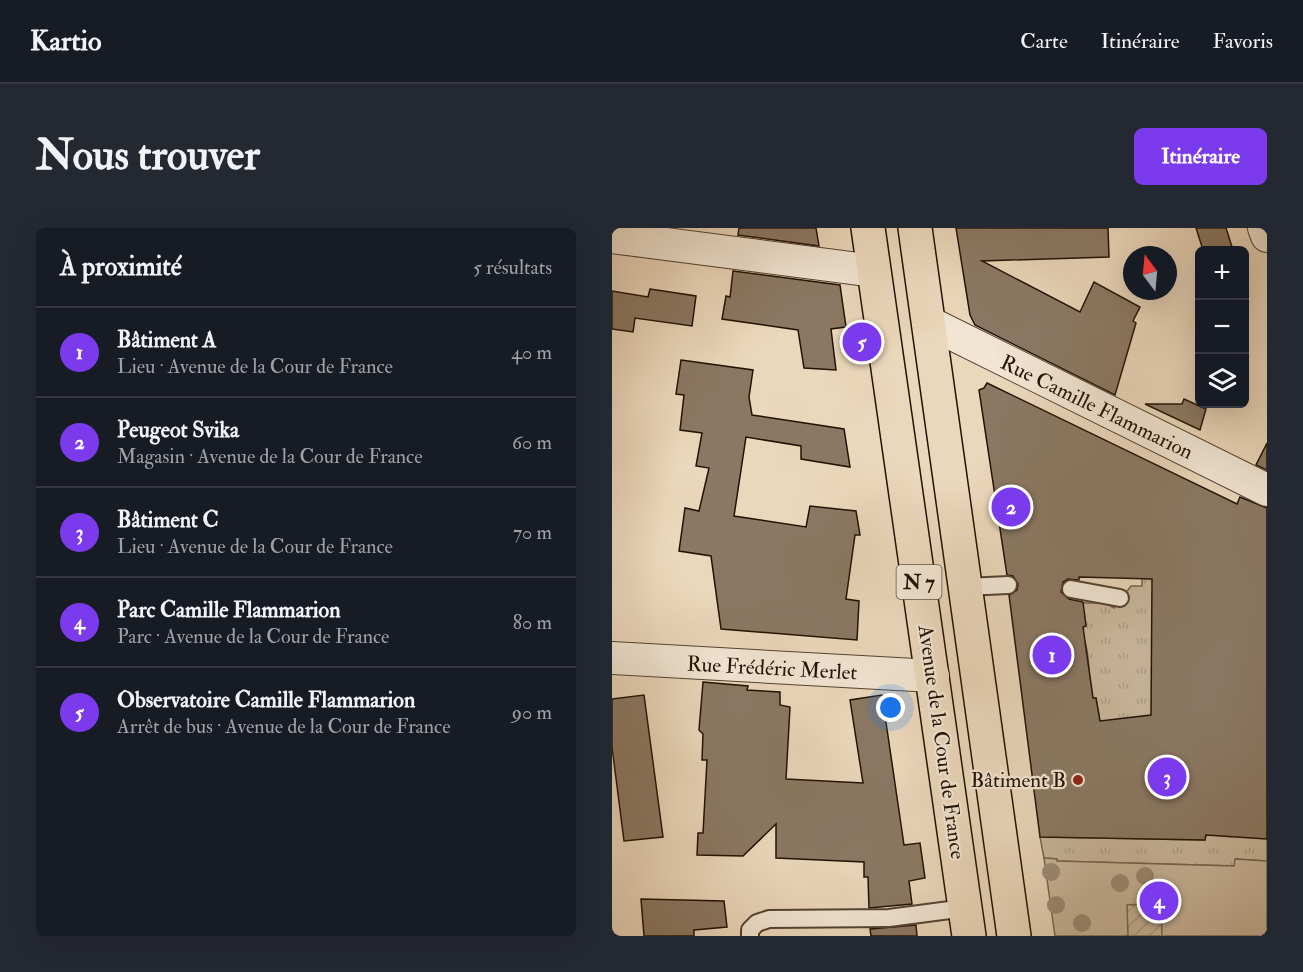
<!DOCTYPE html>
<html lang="fr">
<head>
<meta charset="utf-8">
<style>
	body { margin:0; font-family:"IM FELL Double Pica",serif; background:#242831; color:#f1f3f6 }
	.controls { position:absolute; right:18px; top:18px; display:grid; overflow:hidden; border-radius:9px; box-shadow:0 6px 24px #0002 }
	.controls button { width:54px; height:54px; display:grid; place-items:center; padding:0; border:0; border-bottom:2px solid #363941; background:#171b24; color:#f1f3f6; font:30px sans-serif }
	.compass { position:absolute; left:511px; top:18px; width:54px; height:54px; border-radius:50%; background:#171b24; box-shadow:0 6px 24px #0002; rotate:344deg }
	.you { position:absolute; left:279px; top:480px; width:21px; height:21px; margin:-15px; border:4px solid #fff; border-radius:50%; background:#1a73e8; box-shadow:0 0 0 9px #1a73e833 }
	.badge { display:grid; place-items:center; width:39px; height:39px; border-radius:50%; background:#7c3aed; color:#fff; font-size:20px; font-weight:700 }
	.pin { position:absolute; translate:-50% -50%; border:3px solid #fff; box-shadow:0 2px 6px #0006 }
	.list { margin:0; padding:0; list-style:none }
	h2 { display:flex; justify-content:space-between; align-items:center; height:78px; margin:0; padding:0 24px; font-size:26px }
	h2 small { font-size:20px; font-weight:400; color:#9ea1a6 }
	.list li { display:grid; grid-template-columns:39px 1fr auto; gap:18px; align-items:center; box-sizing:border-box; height:90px; padding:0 24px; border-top:2px solid #363941 }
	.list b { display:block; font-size:22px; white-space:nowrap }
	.list p { margin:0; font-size:20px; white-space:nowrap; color:#9ea1a6 }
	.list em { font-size:20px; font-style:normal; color:#9ea1a6 }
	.icon { flex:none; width:33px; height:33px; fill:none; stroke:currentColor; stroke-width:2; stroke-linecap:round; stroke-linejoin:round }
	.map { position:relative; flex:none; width:655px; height:708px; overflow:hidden; border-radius:9px }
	header { display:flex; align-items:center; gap:36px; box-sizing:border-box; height:84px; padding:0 30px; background:#171b24; border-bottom:2px solid #363941 }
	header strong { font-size:28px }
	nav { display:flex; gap:33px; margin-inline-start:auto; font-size:21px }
	.intro { display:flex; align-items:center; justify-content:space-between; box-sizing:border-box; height:144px; padding:0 36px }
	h1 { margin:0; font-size:42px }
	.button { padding:15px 27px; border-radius:9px; background:#7c3aed; color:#fff; font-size:21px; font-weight:700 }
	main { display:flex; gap:36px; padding:0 36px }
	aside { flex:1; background:#171b24; border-radius:9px; box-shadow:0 6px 24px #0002 }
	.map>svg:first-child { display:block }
	.grass { fill:url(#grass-tufts); stroke:#766450; stroke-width:1.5 }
	.park { fill:#c9b69c; stroke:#766450; stroke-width:1.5 }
	.garden { fill:url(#garden-furrows); stroke:#766450; stroke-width:1.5 }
	.building { fill:#8b7863; stroke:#221204; stroke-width:1.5; fill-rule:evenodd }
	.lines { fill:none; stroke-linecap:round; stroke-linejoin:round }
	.service-casing { stroke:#544332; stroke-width:20 }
	.minor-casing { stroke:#544332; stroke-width:34 }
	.primary-casing { stroke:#221204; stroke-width:36 }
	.service { stroke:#f2e5d3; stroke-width:16 }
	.minor { stroke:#f2e5d3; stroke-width:32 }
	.primary { stroke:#ebd7bb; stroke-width:33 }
	.tree { fill:#9c8a74 }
	.poi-dot { fill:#8f2418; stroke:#f2e5d3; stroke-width:2 }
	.labels { text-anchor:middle; stroke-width:4.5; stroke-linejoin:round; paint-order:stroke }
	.shield { fill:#f2e5d3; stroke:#605142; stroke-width:1.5 }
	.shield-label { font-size:20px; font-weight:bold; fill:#221204 }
	.street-label { font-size:21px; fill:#221204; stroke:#f2e5d3 }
	.poi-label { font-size:21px; fill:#221204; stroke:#f2e5d3; text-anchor:end }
</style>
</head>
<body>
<header>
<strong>Kartio</strong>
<nav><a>Carte</a><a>Itinéraire</a><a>Favoris</a></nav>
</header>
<div class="intro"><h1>Nous trouver</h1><a class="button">Itinéraire</a></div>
<main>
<aside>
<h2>À proximité<small>5 résultats</small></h2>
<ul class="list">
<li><span class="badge">1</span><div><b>Bâtiment A</b><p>Lieu · Avenue de la Cour de France</p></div><em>40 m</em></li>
<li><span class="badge">2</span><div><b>Peugeot Svika</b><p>Magasin · Avenue de la Cour de France</p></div><em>60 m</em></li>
<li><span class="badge">3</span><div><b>Bâtiment C</b><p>Lieu · Avenue de la Cour de France</p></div><em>70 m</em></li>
<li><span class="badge">4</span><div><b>Parc Camille Flammarion</b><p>Parc · Avenue de la Cour de France</p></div><em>80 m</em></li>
<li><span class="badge">5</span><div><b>Observatoire Camille Flammarion</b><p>Arrêt de bus · Avenue de la Cour de France</p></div><em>90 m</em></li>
</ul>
</aside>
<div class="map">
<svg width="655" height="708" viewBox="0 0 655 708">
	<defs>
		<pattern id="grass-tufts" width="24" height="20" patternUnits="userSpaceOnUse" patternTransform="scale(1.5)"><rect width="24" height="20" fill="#c9b69c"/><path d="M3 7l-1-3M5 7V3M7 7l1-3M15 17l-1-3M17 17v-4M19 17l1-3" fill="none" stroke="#ac9b85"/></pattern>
		<pattern id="garden-furrows" width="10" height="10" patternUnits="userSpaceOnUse" patternTransform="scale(1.5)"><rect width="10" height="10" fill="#c9b69c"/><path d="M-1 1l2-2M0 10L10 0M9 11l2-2" fill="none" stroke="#ac9b85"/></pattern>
	</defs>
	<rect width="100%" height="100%" fill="#ebd7bb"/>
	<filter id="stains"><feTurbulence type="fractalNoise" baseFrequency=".00333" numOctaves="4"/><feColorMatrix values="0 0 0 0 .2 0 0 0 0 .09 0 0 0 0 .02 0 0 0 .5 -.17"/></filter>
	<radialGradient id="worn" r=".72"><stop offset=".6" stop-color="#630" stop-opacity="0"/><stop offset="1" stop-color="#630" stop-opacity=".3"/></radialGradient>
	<path class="grass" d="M530,350H540L655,608V633L624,631L623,638L445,633V631L432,630L428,609L593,612L599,556L488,494L484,470L477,471C477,448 479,420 467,400L474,398L472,382L456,375H493L502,380L519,358H530Z"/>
	<polygon class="park" points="432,630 445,631 445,633 622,638 623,631 655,633 655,708 443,708"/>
	<polygon class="garden" points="549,675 550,708 513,708 516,707 515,677"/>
	<g class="building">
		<polygon points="127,0 204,0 207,18 126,7"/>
		<polygon points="344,0 496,0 497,29 370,33 468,84 482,54 528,79 521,93 524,95 503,167 363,97 358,87"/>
		<polygon points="584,0 614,0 621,22 591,22"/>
		<polygon points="121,43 228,57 234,99 219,101 224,142 192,140 186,102 110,91 114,68 118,69"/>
		<polygon points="38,61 84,68 80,98 23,90 21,104 0,101 0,63 36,69"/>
		<polygon points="69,132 141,142 137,169 140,187 232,201 238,239 189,231 189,218 134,209 122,288 194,299 198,278 244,283 248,307 243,307 234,371 247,373 245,412 109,401 99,328 67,323 73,280 87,283 97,240 84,238 90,205 68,202 72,167 64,166"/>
		<path d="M375,155L625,276L628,269L655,280V611L594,607L593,612L428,609L397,367L405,362L406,356L401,348L395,347L367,162L372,160ZM467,349L540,351L539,487L488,493L484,470H481L471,399L474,398L471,374L457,371L449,364L451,354L456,351L467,352Z"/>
		<polygon points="572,171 594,181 588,202 533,176 570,176"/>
		<polygon points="655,215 655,242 644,237"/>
		<polygon points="91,454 136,458 135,462 168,464 168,477 178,479 174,551 251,555 238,472 270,467 292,617 308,615 313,650 297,653 300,676 257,680 256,649 252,649 252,634 164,630 164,596 131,628 85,627 86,605 91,605 95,532 90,532 91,506 87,502"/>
		<polygon points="32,467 51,609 12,613 0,519 0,471"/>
		<polygon points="29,671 112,673 115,699 82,702 82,708 32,708"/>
		<polygon points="304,697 305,708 259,708 258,701"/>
	</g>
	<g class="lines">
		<g class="service-casing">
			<g id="service">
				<polyline points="354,359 396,357"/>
				<polyline points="459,361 508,370"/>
				<polyline points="138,708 138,702 145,695 157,691 277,690 353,680"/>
			</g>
		</g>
		<g class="minor-casing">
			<g id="minor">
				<polyline points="652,0 655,8"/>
				<polyline points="0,9 262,43"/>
				<polyline points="316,94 655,262"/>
				<polyline points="0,430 321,448"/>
			</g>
		</g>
		<g class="primary-casing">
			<g id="primary">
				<polyline points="256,0 357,708"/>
				<polyline points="303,0 402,708"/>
			</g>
		</g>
		<use href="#service" class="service"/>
		<use href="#minor" class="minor"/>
		<use href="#primary" class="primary"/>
	</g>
	<g class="tree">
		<circle cx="439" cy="644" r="9"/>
		<circle cx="533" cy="648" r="9"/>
		<circle cx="508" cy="655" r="9"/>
		<circle cx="444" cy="677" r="9"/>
		<circle cx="470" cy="695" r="9"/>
	</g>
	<circle class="poi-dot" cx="466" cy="552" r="6"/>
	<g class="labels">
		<rect class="shield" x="284.5" y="337" width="45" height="34" rx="4.5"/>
		<g class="shield-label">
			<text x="307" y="361">N 7</text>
		</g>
		<g class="street-label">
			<text transform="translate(485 179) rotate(26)" y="7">Rue Camille Flammarion</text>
			<text transform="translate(160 440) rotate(3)" y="7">Rue Frédéric Merlet</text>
			<text transform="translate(330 514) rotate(82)" y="7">Avenue de la Cour de France</text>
		</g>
		<g class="poi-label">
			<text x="454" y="559">Bâtiment B</text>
		</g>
	</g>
	<rect width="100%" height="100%" filter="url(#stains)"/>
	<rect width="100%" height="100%" fill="url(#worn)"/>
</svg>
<div class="controls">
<button>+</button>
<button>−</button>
<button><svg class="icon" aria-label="layers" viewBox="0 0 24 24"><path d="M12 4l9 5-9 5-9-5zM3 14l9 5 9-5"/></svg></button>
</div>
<svg class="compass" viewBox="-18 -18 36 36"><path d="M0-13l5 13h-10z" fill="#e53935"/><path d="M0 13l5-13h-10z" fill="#9ea1a6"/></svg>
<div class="you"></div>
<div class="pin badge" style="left:440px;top:427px">1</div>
<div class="pin badge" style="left:399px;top:279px">2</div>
<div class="pin badge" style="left:555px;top:549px">3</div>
<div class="pin badge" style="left:547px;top:673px">4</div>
<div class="pin badge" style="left:250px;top:114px">5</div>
</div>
</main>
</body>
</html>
